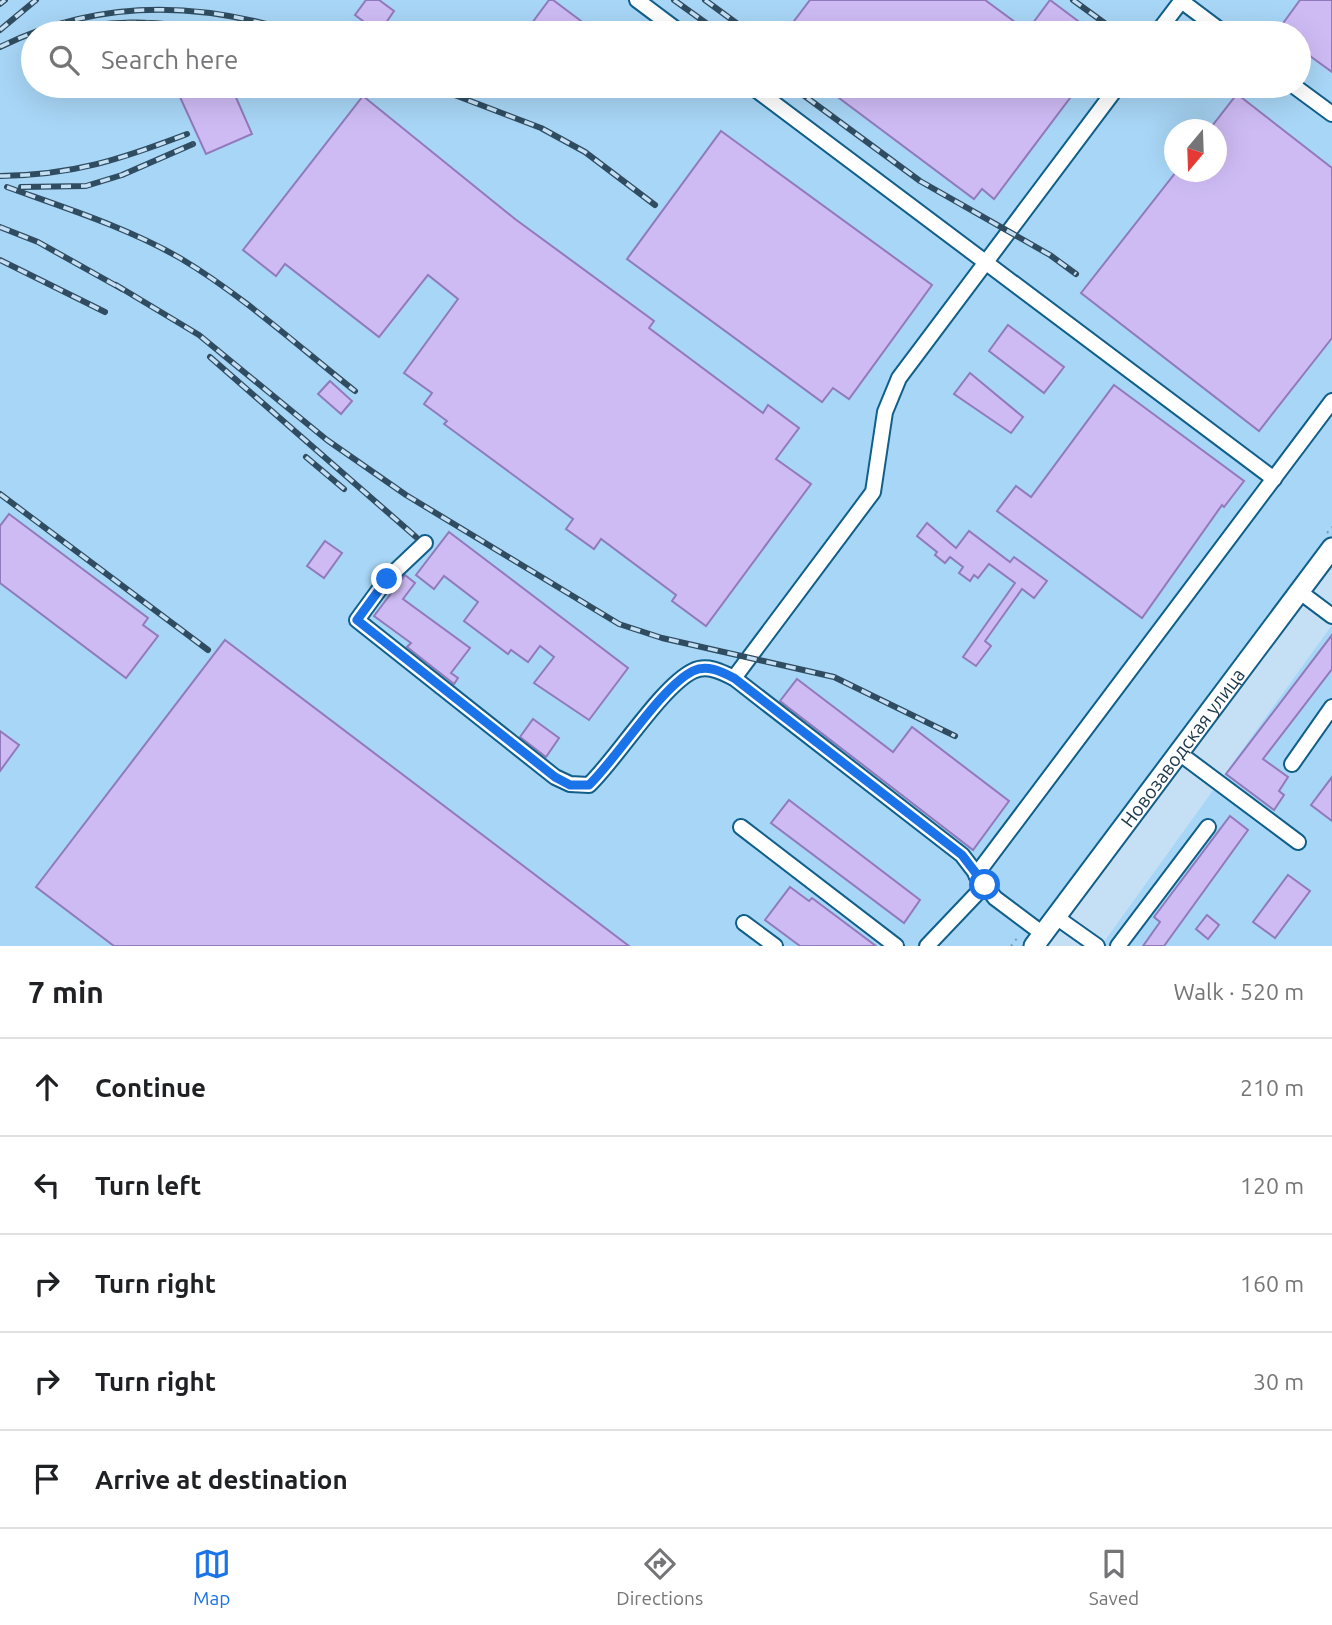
<!DOCTYPE html>
<html lang="en">
<head>
<meta charset="utf-8">
<style>
	body { margin:0; font-family:Ubuntu,sans-serif; background:#f6f6f6; color:#202124 }
	.compass { position:absolute; left:1164px; top:119px; width:63px; height:63px; border-radius:50%; background:#fff; box-shadow:0 7px 28px #0002; rotate:199deg }
	.stop { position:absolute; width:21px; height:21px; margin:-16px; border:5px solid #1a73e8; border-radius:50%; background:#fff }
	.stop.end { background:#1a73e8; border-color:#fff; box-shadow:0 2px 7px #0008 }
	.list { margin:0; padding:0; list-style:none }
	h2 { display:flex; justify-content:space-between; align-items:center; height:91px; margin:0; padding:0 28px; font-size:30px }
	h2 small { font-size:23px; font-weight:400; color:#757577 }
	.list li { display:grid; grid-template-columns:46px 1fr auto; gap:21px; align-items:center; box-sizing:border-box; height:98px; padding:0 28px; border-top:2px solid #e0e0e0 }
	.list b { display:block; font-size:26px; white-space:nowrap }
	.list em { font-size:23px; font-style:normal; color:#757577 }
	.icon { flex:none; width:38px; height:38px; fill:none; stroke:currentColor; stroke-width:2; stroke-linecap:round; stroke-linejoin:round }
	.map { position:relative; flex:none; width:1332px; height:946px; overflow:hidden }
	.search { position:absolute; background:#fff; box-shadow:0 7px 28px #0002; left:21px; right:21px; top:21px; height:77px; display:flex; align-items:center; gap:18px; box-sizing:border-box; padding:0 24px; border-radius:38px; color:#757577; font-size:26px }
	.sheet { height:581px; background:#fff }
	nav { display:flex; justify-content:space-around; align-items:center; box-sizing:border-box; height:98px; border-top:2px solid #e0e0e0; background:#fff; font-size:19px; color:#757577 }
	nav a { display:grid; justify-items:center; gap:4px }
	nav .on { color:#1a73e8 }
	.map>svg:first-child { display:block }
	.built { fill:#a8d6f6; fill-rule:evenodd }
	.building { fill:#cebbf4; stroke:#917abc; stroke-width:2 }
	.lines { fill:none; stroke-linecap:round; stroke-linejoin:round }
	.minor-casing { stroke:#105f8a; stroke-width:18 }
	.major-casing { stroke:#105f8a; stroke-width:23 }
	.path { stroke:#7e9aae; stroke-width:2; stroke-dasharray:2 5; stroke-linecap:butt }
	.minor { stroke:#fff; stroke-width:14 }
	.major { stroke:#fff; stroke-width:19 }
	.rail-casing { stroke:#2f4c60; stroke-width:6 }
	.rail { stroke:#c5e0f4; stroke-width:3.5; stroke-dasharray:10; stroke-linecap:butt }
	.route { stroke:#1a73e8; stroke-width:9 }
	.labels { text-anchor:middle; stroke-width:5; stroke-linejoin:round; paint-order:stroke }
	.street-label { font-size:19px; fill:#183549; stroke:#c5e0f4 }
</style>
</head>
<body>
<div class="map">
<svg width="1332" height="946" viewBox="0 0 1332 946">
	<rect width="100%" height="100%" fill="#c5e0f4"/>
	<g class="built">
		<path d="M0,0H1332V548L1034,946H0ZM33,33H1299V86H33ZM1174,130H1216V172H1174Z"/>
		<polygon points="1332,625 1332,946 1101,946"/>
	</g>
	<g class="building">
		<polygon points="366,0 379,0 394,11 379,33 355,15"/>
		<polygon points="549,0 553,0 597,33 546,33 532,23"/>
		<polygon points="810,0 985,0 1027,31 1050,0 1094,33 785,33"/>
		<polygon points="1300,0 1332,0 1332,72 1299,48 1299,33 1276,33"/>
		<polygon points="204,86 231,86 252,134 206,154 180,97"/>
		<polygon points="823,86 1079,86 994,199 982,189 974,199"/>
		<polygon points="1237,94 1332,168 1332,338 1259,431 1081,293 1176,172 1216,172 1216,130 1209,130"/>
		<polygon points="363,96 515,219 654,321 649,328 763,413 768,405 799,428 776,459 811,484 706,626 672,601 676,595 601,539 594,549 566,529 573,519 444,424 447,421 424,404 432,393 404,373 458,299 428,275 379,337 285,264 276,276 243,250"/>
		<polygon points="721,131 932,285 849,399 833,388 822,402 627,259"/>
		<polygon points="1008,325 1064,367 1044,393 989,351"/>
		<polygon points="970,373 1023,417 1011,433 954,394"/>
		<polygon points="330,381 352,401 341,414 318,394"/>
		<polygon points="1114,385 1244,481 1224,507 1222,505 1142,618 997,511 1016,486 1031,497"/>
		<polygon points="9,514 148,618 143,625 158,636 126,678 0,583 0,526"/>
		<polygon points="927,523 956,548 969,531 1010,562 1014,557 1047,581 1034,598 1022,589 985,641 991,646 976,666 963,657 1015,583 989,564 978,578 974,575 970,581 959,573 963,567 950,557 945,563 935,555 937,552 917,536"/>
		<polygon points="449,532 628,668 589,720 534,683 554,657 540,646 528,662 511,650 508,654 464,621 478,602 444,576 434,589 416,575"/>
		<polygon points="325,541 342,553 324,578 307,566"/>
		<polygon points="405,575 415,583 403,599 470,648 451,673 458,678 454,684 407,647 411,643 374,616"/>
		<polygon points="1332,635 1332,669 1263,759 1288,777 1279,791 1284,795 1274,810 1226,774"/>
		<polygon points="225,640 629,946 114,946 36,887"/>
		<polygon points="797,679 893,752 912,727 1009,801 973,850 780,701"/>
		<polygon points="533,719 559,738 546,757 520,737"/>
		<polygon points="0,731 19,745 0,771"/>
		<polygon points="1332,777 1332,821 1311,805"/>
		<polygon points="789,800 920,900 904,923 771,823"/>
		<polygon points="1230,816 1248,830 1164,946 1143,946 1160,922 1154,917"/>
		<polygon points="1288,875 1310,891 1275,938 1253,922"/>
		<polygon points="790,887 809,901 812,898 876,946 800,946 765,920"/>
		<polygon points="1207,915 1219,925 1208,939 1196,929"/>
	</g>
	<g class="lines">
		<g class="minor-casing">
			<g id="minor">
				<polyline points="637,0 681,33"/>
				<polyline points="1180,0 1224,33"/>
				<polyline points="1157,33 1182,0"/>
				<polyline points="751,86 1274,479"/>
				<polyline points="1294,86 1332,114"/>
				<path d="M425,543L387,579L357,620L555,777L570,784L589,785C618,757 662,686 693,671C707,664 722,672 734,678L962,855L995,898L1043,934"/>
				<polyline points="1300,592 1332,616"/>
				<polyline points="734,678 873,492 885,412 899,378 1118,86"/>
				<polyline points="1179,753 1298,842"/>
				<polyline points="1292,764 1332,707"/>
				<polyline points="741,827 896,946"/>
				<polyline points="976,875 1332,401"/>
				<polyline points="1056,917 1097,946"/>
				<polyline points="744,923 775,946"/>
				<polyline points="927,946 985,885"/>
				<polyline points="1118,946 1208,827"/>
			</g>
		</g>
		<g class="major-casing">
			<g id="major">
				<path id="s1" d="M1034,946L1332,548"/>
			</g>
		</g>
		<g class="path">
			<polyline points="1327,533 1332,527"/>
			<polyline points="1011,946 1018,937"/>
		</g>
		<use href="#minor" class="minor"/>
		<use href="#major" class="major"/>
		<g class="rail-casing">
			<g id="rail">
				<polyline points="674,0 720,33"/>
				<polyline points="705,0 750,33"/>
				<polyline points="1073,0 1110,27"/>
				<polyline points="0,4 5,0"/>
				<polyline points="0,30 36,0"/>
				<path d="M47,33C103,21 158,17 214,33"/>
				<path d="M0,47C95,0 196,0 297,33"/>
				<polyline points="431,86 541,128 585,152 655,205"/>
				<polyline points="791,86 920,181 1050,255 1076,274"/>
				<path d="M0,176C73,175 119,160 187,134"/>
				<path d="M7,187C65,208 126,227 180,258C242,295 298,346 355,391"/>
				<polyline points="21,187 86,186 122,175 193,144"/>
				<polyline points="0,227 38,242 122,289"/>
				<polyline points="0,260 105,312"/>
				<polyline points="116,285 199,335 327,440 406,495 619,624 662,638 834,677 955,736"/>
				<polyline points="210,357 416,537"/>
				<polyline points="306,457 344,489"/>
				<polyline points="0,494 208,650"/>
			</g>
		</g>
		<use href="#rail" class="rail"/>
	</g>
	<g class="lines">
		<path class="route" d="M387,579L357,620L555,777L570,785H589C618,757 662,686 693,671C707,664 722,672 734,678L962,855L985,885"/>
	</g>
	<g class="labels">
		<g class="street-label">
			<text dy="7" stroke="none"><textPath href="#s1" startOffset="248">Новозаводская улица</textPath></text>
		</g>
	</g>
</svg>
<svg class="compass" viewBox="-18 -18 36 36"><path d="M0-13l5 13h-10z" fill="#e53935"/><path d="M0 13l5-13h-10z" fill="#757577"/></svg>
<div class="stop" style="left:985px;top:885px"></div>
<div class="stop end" style="left:387px;top:579px"></div>
<div class="search"><svg class="icon" aria-label="search" viewBox="0 0 24 24"><circle cx="10" cy="10" r="6"/><path d="M15 15l6 6"/></svg>Search here</div>
</div>
<section class="sheet">
<h2>7 min<small>Walk · 520 m</small></h2>
<ul class="list">
<li><svg class="icon" aria-label="ahead" viewBox="0 0 24 24"><path d="M12 20V5M6 11l6-6 6 6"/></svg><div><b>Continue</b></div><em>210 m</em></li>
<li><svg class="icon" aria-label="left" viewBox="0 0 24 24"><path d="M17 20v-9H6M10 6l-5 5 5 5"/></svg><div><b>Turn left</b></div><em>120 m</em></li>
<li><svg class="icon" aria-label="right" viewBox="0 0 24 24"><path d="M7 20v-9h11M14 6l5 5-5 5"/></svg><div><b>Turn right</b></div><em>160 m</em></li>
<li><svg class="icon" aria-label="right" viewBox="0 0 24 24"><path d="M7 20v-9h11M14 6l5 5-5 5"/></svg><div><b>Turn right</b></div><em>30 m</em></li>
<li><svg class="icon" aria-label="arrive" viewBox="0 0 24 24"><path d="M6 21V4h12l-3 4 3 4H6"/></svg><div><b>Arrive at destination</b></div></li>
</ul>
</section>
<nav>
<a class="on"><svg class="icon" aria-label="map" viewBox="0 0 24 24"><path d="M3 6l6-2 6 2 6-2v14l-6 2-6-2-6 2zM9 4v14M15 6v14"/></svg>Map</a>
<a><svg class="icon" aria-label="directions" viewBox="0 0 24 24"><path d="M12 3l9 9-9 9-9-9zM9 14v-3h6M13 9l2 2-2 2"/></svg>Directions</a>
<a><svg class="icon" aria-label="saved" viewBox="0 0 24 24"><path d="M7 4h10v16l-5-4-5 4z"/></svg>Saved</a>
</nav>
</body>
</html>
